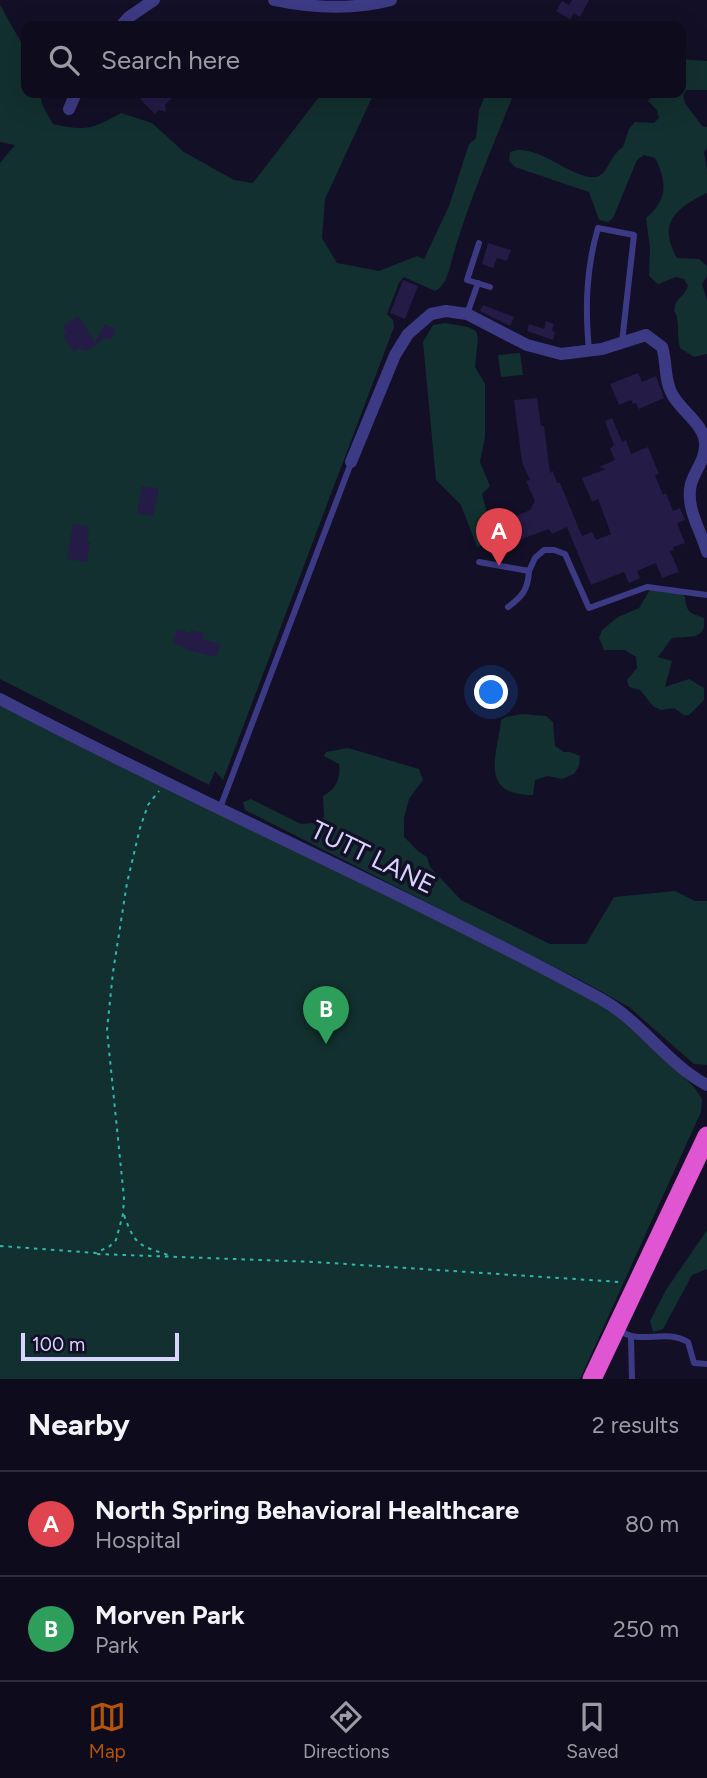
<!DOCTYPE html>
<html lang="en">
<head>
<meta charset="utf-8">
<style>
	body { margin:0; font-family:Figtree,sans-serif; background:#171425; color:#f1f3f6 }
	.scale { position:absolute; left:21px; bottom:18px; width:158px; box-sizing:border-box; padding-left:7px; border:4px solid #d9d4ff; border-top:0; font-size:19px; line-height:24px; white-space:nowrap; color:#d9d4ff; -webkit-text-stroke:5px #130f26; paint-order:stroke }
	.you { position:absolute; left:492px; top:693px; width:24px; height:24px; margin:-18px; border:5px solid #fff; border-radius:50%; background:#1a73e8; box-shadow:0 0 0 10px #1a73e833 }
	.badge { display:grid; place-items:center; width:46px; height:46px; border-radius:50%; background:#b45309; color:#fff; font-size:23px; font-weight:700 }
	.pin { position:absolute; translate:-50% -58px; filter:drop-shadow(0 2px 4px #0008) }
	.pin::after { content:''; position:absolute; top:37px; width:24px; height:21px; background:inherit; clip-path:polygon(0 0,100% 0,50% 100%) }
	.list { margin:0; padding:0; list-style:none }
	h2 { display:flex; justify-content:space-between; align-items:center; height:91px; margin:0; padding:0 28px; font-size:30px }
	h2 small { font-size:23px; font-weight:400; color:#9b9ba3 }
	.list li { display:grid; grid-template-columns:46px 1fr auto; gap:21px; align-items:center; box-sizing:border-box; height:105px; padding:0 28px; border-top:2px solid #2e2b3b }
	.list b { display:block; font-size:26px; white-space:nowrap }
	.list p { margin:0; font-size:23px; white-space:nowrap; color:#9b9ba3 }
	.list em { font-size:23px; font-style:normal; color:#9b9ba3 }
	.icon { flex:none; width:38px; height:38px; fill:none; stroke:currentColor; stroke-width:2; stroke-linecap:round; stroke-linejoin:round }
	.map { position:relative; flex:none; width:707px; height:1379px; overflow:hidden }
	.search { position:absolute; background:#0e0b1c; box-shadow:0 7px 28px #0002; left:21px; right:21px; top:21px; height:77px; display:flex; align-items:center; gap:18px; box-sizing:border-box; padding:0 24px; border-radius:14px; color:#9b9ba3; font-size:26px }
	.sheet { height:301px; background:#0e0b1c }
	nav { display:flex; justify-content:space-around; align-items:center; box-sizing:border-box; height:98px; border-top:2px solid #2e2b3b; background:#0e0b1c; font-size:19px; color:#9b9ba3 }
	nav a { display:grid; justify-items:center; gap:4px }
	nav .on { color:#b45309 }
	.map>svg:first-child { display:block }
	.green { fill:#12302f }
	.building { fill:#241b47 }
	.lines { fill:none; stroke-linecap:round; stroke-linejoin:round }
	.path { stroke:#2fb8b0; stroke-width:2; stroke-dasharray:3.5 5; stroke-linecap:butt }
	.service { stroke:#3d3a85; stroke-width:6 }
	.minor { stroke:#3d3a85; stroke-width:12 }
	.trunk { stroke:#e055d1; stroke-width:19 }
	.labels { text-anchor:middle; stroke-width:7; stroke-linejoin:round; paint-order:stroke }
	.street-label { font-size:26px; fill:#d9d4ff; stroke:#130f26 }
</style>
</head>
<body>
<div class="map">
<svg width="707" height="1379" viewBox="0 0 707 1379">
	<rect width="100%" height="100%" fill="#130f26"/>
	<g class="green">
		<path d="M0,5L26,51V93H40L42,104L53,124C87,131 90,130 121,113L152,123L184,152L234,180L253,183L322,93H374L325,199L322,238L337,263L379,271L417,256L424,259L449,206L469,144L476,138L479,110L486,93H514C494,144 471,196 455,249C450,263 449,284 435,291L404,277L399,283L387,314L393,320L394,327L223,780L215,771L209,785L0,679V163L15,145L0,142Z"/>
		<path d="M681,59L707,61V90H686L683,95L685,103L702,126L707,127V148L704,152L707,170V193C676,208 657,223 677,258L699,259L707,266V276L702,284L707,300V354L694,357L680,348C677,337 679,328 677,318C676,310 673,315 675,306C677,298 685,295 688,286L684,279L676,277L658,284L649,276L650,248L646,218C668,200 667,181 655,158L644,155L637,160L613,218L608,222L599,220L589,192L515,167L509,161L510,152C536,140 578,185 599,176C608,172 611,154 623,147L629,129L635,122L654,123L659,118L657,110L648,101L655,93H681Z"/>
		<polygon points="445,323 468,327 476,331 478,338 475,367 485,384 485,437 480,462 490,486 482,494 495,542 477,547 461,505 436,480 423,342 433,325"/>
		<polygon points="520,353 523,375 501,377 498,355"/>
		<path d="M650,590L682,594L685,597C686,613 691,613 704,618C707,641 687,636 672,638L658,657L672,661L665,687L689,679L704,688V700L689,715H684L674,708L661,710L653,706L640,690L629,687L627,680L637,668L636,657L625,650H604L599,638L602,630L618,617L639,608Z"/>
		<polygon points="0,695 608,1001 694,1087 702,1099 701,1112 580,1379 0,1379"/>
		<path d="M522,714L546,716L553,722L555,746L564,752H570L580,756L579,766L574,774L562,779L547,776L535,780L533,795C477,795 498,754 501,720L506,717Z"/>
		<path d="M348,748L419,769L423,780L409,799L404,818V837L418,851L427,857L430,867L461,900L550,944H586L614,897L675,891L695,901H707V1065L694,1064L629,1007L584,982L245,810L243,802L251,799L301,824L314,823L324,817L323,796C336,789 341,778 339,764L324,756L326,752Z"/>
		<polygon points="707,1230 707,1269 692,1275 663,1329 653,1332 650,1321 666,1290"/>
	</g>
	<g class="building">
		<polygon points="572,0 589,0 580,17 574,13 570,19 556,11 562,1 569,5"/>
		<polygon points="147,93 169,93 173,97 165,105 166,112 159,110 155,114 140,99"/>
		<polygon points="488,243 511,250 507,261 497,258 493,268 482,264"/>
		<polygon points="403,280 418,286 405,319 390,313"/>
		<polygon points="483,305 514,317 510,326 480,311"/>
		<polygon points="78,316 95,342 105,324 116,330 111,340 105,338 86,351 79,348 74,352 63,336 66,334 63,326"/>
		<polygon points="546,321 554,324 552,331 555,332 553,340 527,331 529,324 544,329"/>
		<polygon points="638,373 642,382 656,376 664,398 639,409 636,403 633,404 631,400 619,405 610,384"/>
		<polygon points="537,398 541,426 544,426 550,473 553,471 557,483 560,483 582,536 592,532 596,540 611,534 598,499 592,502 582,478 606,469 599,467 615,460 610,449 614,445 605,421 612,418 622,442 626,440 631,454 648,447 659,474 655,475 663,495 666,493 673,511 680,508 685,520 677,523 685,543 673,547 674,550 670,551 679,572 662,578 656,563 637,571 640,578 629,583 624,572 591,585 567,527 552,534 549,529 511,543 503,522 530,510 535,501 526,481 530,480 522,462 514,400"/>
		<polygon points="142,486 159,489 153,516 137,513"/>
		<polygon points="73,524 89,527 87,542 90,542 87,562 67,559"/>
		<polygon points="177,629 190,633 191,630 204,633 202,639 220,644 216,657 191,651 173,643"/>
	</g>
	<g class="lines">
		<g class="path">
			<path d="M124,1215C135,1245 138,1245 168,1255"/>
			<polyline points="0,1246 96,1253 110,1246 116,1240 123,1214 124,1198 107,1030 113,972 127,883 140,828 148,805 159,791"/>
			<polyline points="97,1254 315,1262 620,1282"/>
		</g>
		<g class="service">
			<polyline points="479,243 467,280 490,287"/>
			<polyline points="467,314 478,283"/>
			<path d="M589,351C585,308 586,269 598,228L634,235L622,342"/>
			<polyline points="479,562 529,571 535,558 544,550 554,550 565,554 589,608 647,587 707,595"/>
			<path d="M508,607C523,596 528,589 529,571"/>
			<polyline points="220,808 351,463"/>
			<path d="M618,1330C642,1346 664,1328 688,1342L694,1363L707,1364"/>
			<polyline points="631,1338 632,1379"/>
		</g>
		<g class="minor">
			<path d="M274,0C312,8 353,10 391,0"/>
			<polyline points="121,26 129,17 154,0"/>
			<polyline points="69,109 76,93"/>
			<path d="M351,462L395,355L408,334L431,314L446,311L467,314L527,345L561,354L602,349L646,335L662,347C667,362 664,380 672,394C680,410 704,424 705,443C706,459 695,470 691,484C685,508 701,530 707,552"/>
			<path d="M0,699C198,803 404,892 601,999C641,1021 667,1064 707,1085"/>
		</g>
		<polyline class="trunk" points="592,1379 707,1136"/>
	</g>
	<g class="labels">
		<g class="street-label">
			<text transform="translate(373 857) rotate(26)" y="9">TUTT LANE</text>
		</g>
	</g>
</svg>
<div class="scale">100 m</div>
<div class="you"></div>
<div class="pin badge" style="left:499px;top:566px;background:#e0444e">A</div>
<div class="pin badge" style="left:326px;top:1044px;background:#2e9e5b">B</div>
<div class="search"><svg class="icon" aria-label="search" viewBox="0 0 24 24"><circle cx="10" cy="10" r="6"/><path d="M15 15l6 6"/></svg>Search here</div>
</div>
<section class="sheet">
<h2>Nearby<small>2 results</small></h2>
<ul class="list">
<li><span class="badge" style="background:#e0444e">A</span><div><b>North Spring Behavioral Healthcare</b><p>Hospital</p></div><em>80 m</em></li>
<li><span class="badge" style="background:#2e9e5b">B</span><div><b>Morven Park</b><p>Park</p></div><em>250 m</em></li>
</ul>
</section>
<nav>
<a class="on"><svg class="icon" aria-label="map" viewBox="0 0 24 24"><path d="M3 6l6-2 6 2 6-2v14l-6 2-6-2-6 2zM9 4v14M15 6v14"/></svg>Map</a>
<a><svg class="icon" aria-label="directions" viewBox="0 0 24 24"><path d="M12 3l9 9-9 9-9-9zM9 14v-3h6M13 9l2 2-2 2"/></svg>Directions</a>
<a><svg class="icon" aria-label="saved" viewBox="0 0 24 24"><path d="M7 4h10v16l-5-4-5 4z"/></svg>Saved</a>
</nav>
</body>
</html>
